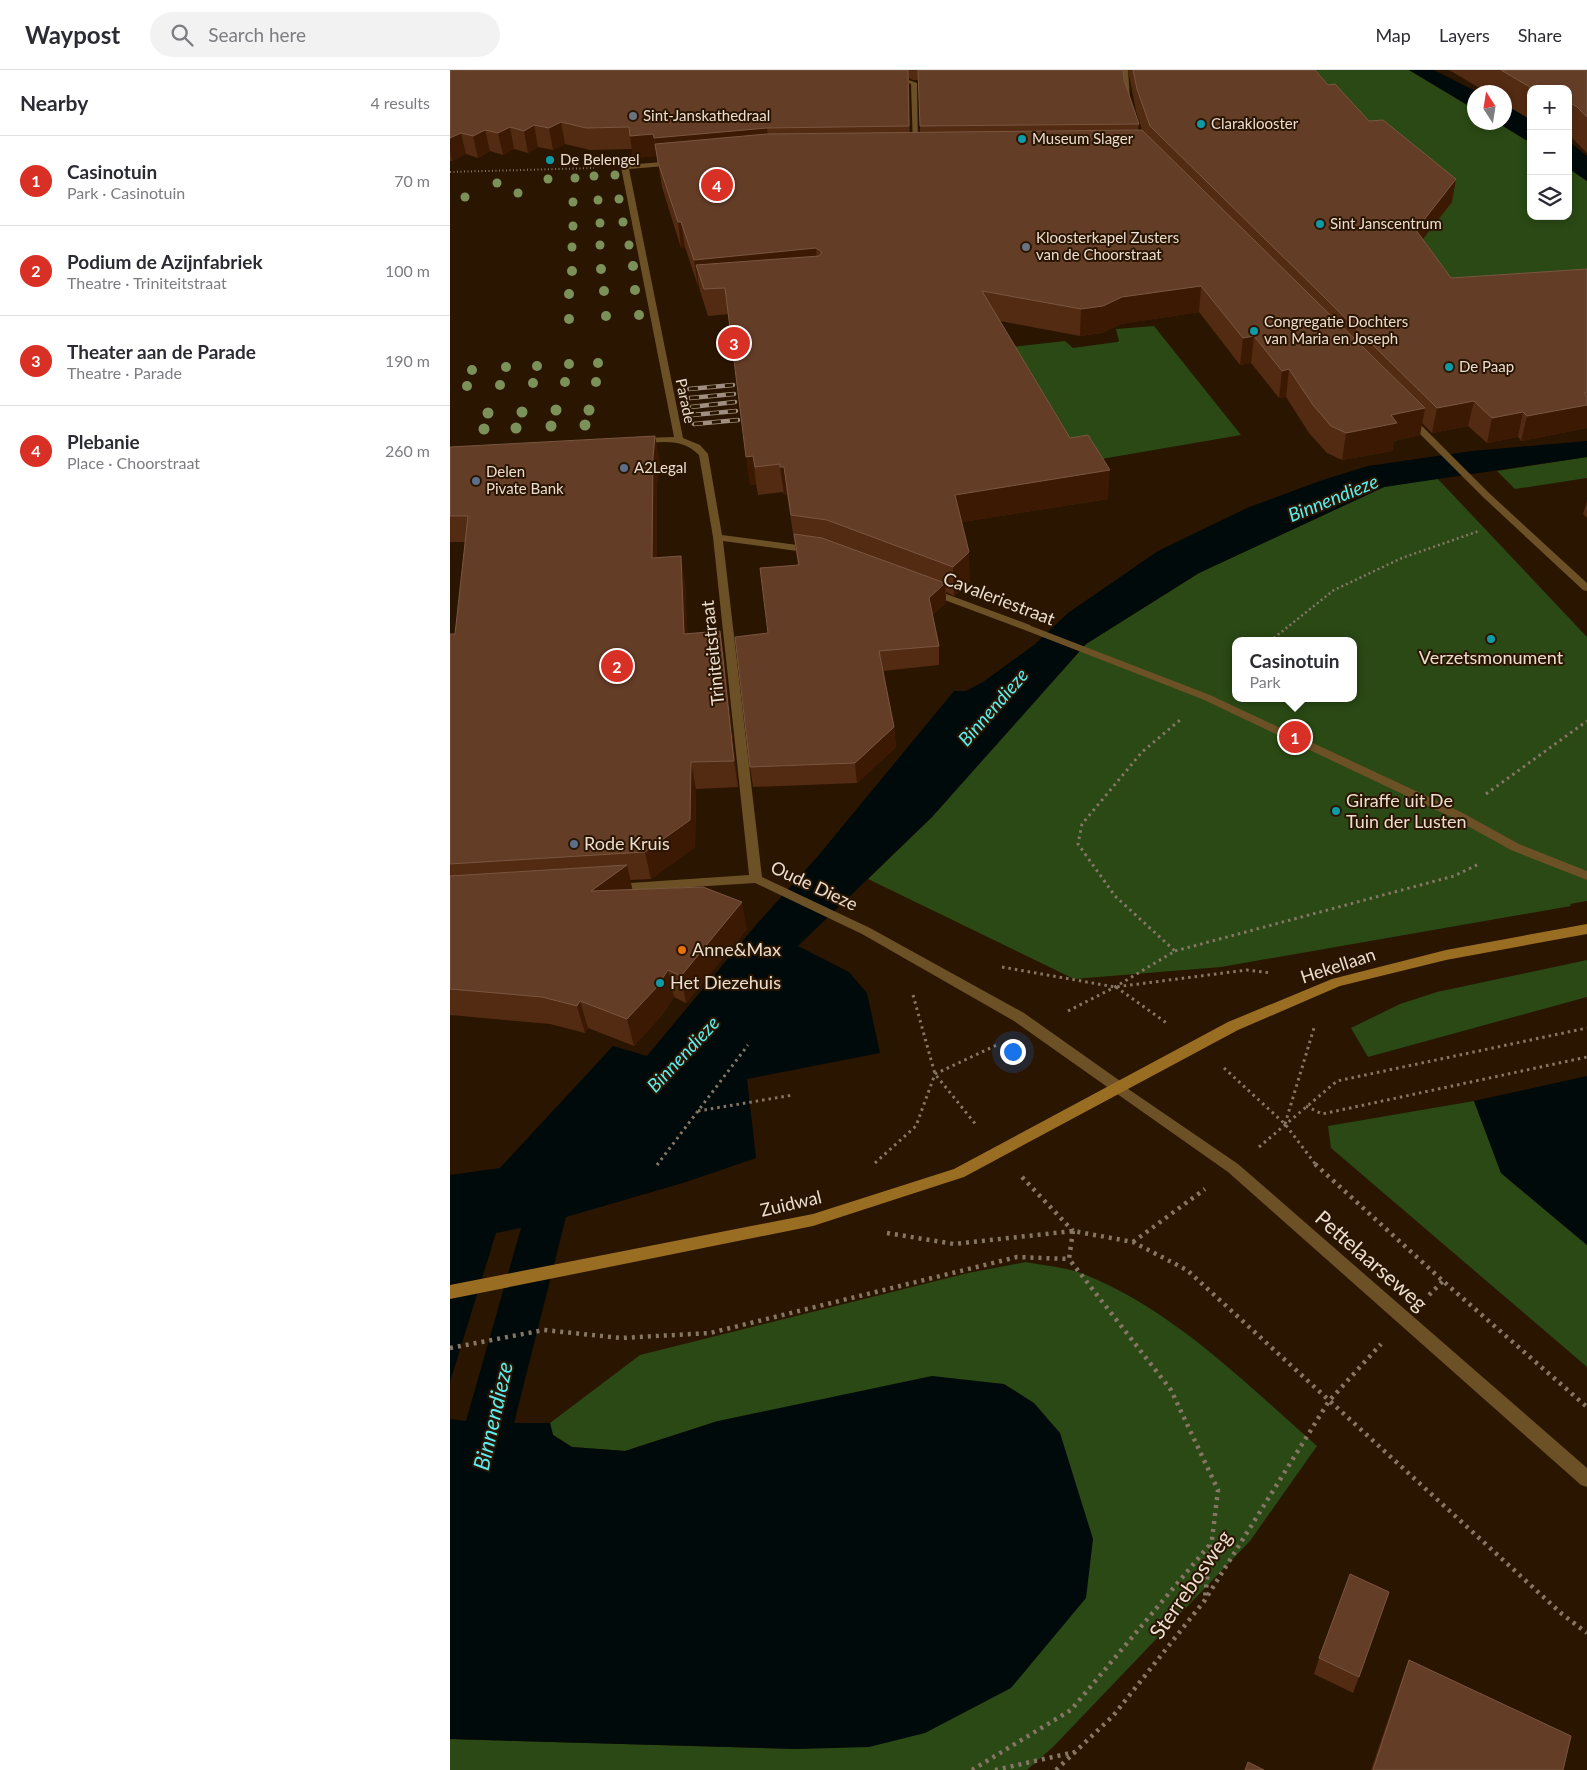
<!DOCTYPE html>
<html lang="en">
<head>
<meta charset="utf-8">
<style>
	body { margin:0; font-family:Lato,sans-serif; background:#f2f2f3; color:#2b2b33 }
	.controls { position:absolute; right:15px; top:15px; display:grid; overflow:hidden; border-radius:10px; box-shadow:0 2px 8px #0003 }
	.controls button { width:45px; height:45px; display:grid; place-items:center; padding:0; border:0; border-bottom:1px solid #e1e1e2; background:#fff; color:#2b2b33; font:25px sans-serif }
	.compass { position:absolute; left:1017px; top:15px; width:45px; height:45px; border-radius:50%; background:#fff; box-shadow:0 2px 8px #0003; rotate:348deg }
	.you { position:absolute; left:562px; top:981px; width:18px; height:18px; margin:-12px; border:4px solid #fff; border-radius:50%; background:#1a73e8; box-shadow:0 0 0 8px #1a73e833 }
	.badge { display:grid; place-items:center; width:32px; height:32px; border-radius:50%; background:#d93025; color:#fff; font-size:16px; font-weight:700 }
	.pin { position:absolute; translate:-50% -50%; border:2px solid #fff; box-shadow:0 1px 5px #0006 }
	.popup { position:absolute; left:782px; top:567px; width:125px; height:65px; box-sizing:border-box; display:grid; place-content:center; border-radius:10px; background:#fff; filter:drop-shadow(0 1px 4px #0005); font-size:16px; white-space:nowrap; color:#7c7c81 }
	.popup b { font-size:19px; color:#2b2b33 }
	.popup::after { content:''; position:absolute; left:50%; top:100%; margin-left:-10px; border:10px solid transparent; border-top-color:#fff }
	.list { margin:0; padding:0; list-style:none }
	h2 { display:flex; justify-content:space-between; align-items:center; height:65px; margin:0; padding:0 20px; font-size:21px }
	h2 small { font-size:16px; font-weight:400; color:#7c7c81 }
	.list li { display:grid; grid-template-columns:32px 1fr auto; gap:15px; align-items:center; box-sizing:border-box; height:90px; padding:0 20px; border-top:1px solid #e1e1e2 }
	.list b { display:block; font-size:19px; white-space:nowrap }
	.list p { margin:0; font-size:16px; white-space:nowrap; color:#7c7c81 }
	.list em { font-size:16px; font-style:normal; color:#7c7c81 }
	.icon { flex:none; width:28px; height:28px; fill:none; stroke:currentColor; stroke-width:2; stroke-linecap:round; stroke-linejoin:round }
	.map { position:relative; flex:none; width:1137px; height:1700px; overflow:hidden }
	header { display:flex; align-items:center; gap:30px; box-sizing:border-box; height:70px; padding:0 25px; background:#fff; border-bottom:1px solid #e1e1e2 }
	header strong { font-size:24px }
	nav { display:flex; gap:28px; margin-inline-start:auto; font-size:18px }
	.search { width:350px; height:45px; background:#f2f2f3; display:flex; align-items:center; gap:12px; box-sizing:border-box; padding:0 18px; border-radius:28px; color:#7c7c81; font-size:19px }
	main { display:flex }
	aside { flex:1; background:#fff }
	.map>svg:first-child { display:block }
	.green { fill:#2a4914; fill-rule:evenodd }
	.water { fill:#010a0b }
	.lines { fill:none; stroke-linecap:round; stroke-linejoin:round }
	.path-far3 { stroke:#877665; stroke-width:2; stroke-dasharray:1 2.5; stroke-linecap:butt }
	.path-far2 { stroke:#877665; stroke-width:2.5; stroke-dasharray:2 3; stroke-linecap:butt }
	.path-far1 { stroke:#877665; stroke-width:3; stroke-dasharray:2.5 4; stroke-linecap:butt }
	.path { stroke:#877665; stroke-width:4.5; stroke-dasharray:3 5; stroke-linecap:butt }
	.pedestrian { fill:#6c5026; fill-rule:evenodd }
	.minor { fill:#6c5026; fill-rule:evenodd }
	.tertiary { fill:#6c5026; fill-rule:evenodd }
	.secondary { fill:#9a6e22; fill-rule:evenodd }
	.rail-casing { stroke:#a08f80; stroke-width:4.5 }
	.rail { stroke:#2a1501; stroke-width:3; stroke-dasharray:9; stroke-linecap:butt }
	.tree { fill:#7c9159 }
	.wall { fill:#532a12; fill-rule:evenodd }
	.shaded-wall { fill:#3c1903 }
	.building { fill:#643d27; stroke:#795641 }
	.worship-dot { fill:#6b7280; stroke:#2a1501; stroke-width:2 }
	.culture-dot { fill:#0f9aa8; stroke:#2a1501; stroke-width:2 }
	.service-dot { fill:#5c6f8a; stroke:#2a1501; stroke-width:2 }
	.food-dot { fill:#e8710a; stroke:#2a1501; stroke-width:2 }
	.labels { text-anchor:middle; stroke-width:4; stroke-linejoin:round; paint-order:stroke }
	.far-poi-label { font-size:15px; fill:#ebddd0; stroke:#2a1501; text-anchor:start }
	.far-street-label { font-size:15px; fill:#ebddd0; stroke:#2a1501 }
	.street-label { font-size:18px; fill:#ebddd0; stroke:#2a1501 }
	.poi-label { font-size:18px; fill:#ebddd0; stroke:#2a1501; text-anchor:start }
	.water-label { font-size:19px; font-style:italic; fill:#59eef2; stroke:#2a1501 }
	.near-street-label { font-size:21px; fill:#ebddd0; stroke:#2a1501 }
	.near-water-label { font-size:22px; font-style:italic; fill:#59eef2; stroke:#2a1501 }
</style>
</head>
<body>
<header>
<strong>Waypost</strong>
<div class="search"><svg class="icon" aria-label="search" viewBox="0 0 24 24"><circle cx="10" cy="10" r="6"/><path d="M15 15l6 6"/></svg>Search here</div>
<nav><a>Map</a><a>Layers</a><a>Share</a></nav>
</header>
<main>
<aside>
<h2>Nearby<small>4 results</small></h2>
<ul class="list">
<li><span class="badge">1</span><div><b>Casinotuin</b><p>Park · Casinotuin</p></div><em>70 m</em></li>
<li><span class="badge">2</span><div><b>Podium de Azijnfabriek</b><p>Theatre · Triniteitstraat</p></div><em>100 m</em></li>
<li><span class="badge">3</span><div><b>Theater aan de Parade</b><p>Theatre · Parade</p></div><em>190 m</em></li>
<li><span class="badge">4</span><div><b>Plebanie</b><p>Place · Choorstraat</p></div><em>260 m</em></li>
</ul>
</aside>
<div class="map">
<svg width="1137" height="1700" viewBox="0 0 1137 1700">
	<rect width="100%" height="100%" fill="#2a1501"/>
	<g class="green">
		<polygon points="833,0 959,0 1024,39 1024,52 1048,53 1081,73 1081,146 1118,146 1118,98 1137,111 1137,232 926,199 998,136"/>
		<polygon points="704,256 791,365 628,393 561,277 615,271 623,278 667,272 669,271 666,259"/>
		<polygon points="1137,387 1137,408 1065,419 1047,401"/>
		<path d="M987,408L1137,567V831L1120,834L1121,836L771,897L624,909L418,809L482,747L636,574L749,503L934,417ZM786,571H904V628H786Z"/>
		<polygon points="1137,890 1137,927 918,987 901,958 950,934 987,922"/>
		<polygon points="1024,1031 1051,1103 1137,1175 1137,1297 881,1078 878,1056"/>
		<path d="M576,1192C595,1196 618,1197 636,1205C726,1242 795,1313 867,1376L800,1471L603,1677L577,1700H0V1669L348,1679L268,1351L175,1381L122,1377L103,1365L100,1353L190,1285L518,1203Z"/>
	</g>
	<g class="water">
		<polygon points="959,0 984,0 1027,22 1040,22 1024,22 1024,39"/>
		<polygon points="1055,33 1081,50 1081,73 1048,53 1054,52"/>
		<polygon points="1118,71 1137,86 1137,111 1118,98"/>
		<polygon points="1137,371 1137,387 934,417 749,503 636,574 482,747 348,876 399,902 417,923 430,983 297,1009 306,1088 236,1112 116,1147 64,1353 100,1353 103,1365 122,1377 175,1381 268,1351 482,1306 554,1314 584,1333 610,1363 643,1469 636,1528 561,1618 475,1663 419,1677 348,1679 0,1669 0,1349 16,1351 71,1158 46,1163 0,1312 0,1105 50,1098 163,976 197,986 306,855 368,786 504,621 516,621 533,612 584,575 618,543 708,481 797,438 870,411 918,396 1022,381"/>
		<polygon points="1137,1006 1137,1175 1051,1103 1024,1031"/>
	</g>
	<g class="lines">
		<polyline class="path-far3" points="0,102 144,98"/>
		<polyline class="path-far2" points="820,571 884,520 952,488 1029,461"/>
		<g class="path-far1">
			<polyline points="1036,724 1137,651"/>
			<polyline points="725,881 1004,806 1029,794"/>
			<polyline points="552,897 665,917 797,900 821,903"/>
			<polyline points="666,917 718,954"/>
			<polyline points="463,925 485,1004 527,1056"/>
			<polyline points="618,941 665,917 725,881 665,826 628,774 632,754 692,682 730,650"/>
			<polyline points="774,998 835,1054 866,1095"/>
			<polyline points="856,1036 872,1044 1137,987"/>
			<polyline points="248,1041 343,1025"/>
			<polyline points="835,1054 864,958"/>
			<polyline points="809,1077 887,1011 1137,958"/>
			<polyline points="425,1093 466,1056 485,1004 549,974"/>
			<polyline points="207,1095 298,975"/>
		</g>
		<g class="path">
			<polyline points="865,1094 993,1211 1137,1337"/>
			<polyline points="572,1107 623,1161"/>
			<polyline points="623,1161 619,1189 721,1320 768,1420 755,1527"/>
			<polyline points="437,1163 504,1174 623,1161 683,1172 737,1200 1112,1544 1137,1563"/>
			<polyline points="683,1172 755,1119"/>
			<polyline points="979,1225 993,1211"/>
			<polyline points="0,1278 94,1260 171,1268 260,1263 567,1187 619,1189"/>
			<polyline points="522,1700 621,1640 762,1472"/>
			<polyline points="545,1700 625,1682"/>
			<polyline points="606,1700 663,1646 755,1530 879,1331 931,1274"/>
		</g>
		<polygon class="pedestrian" points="576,554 760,625 1011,742 1069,774 1137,801 1137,810 1061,780 1003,748 752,629 572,559 572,555"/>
		<g class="minor">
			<polygon points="422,0 431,0 467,13 468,78 463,77 461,14"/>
			<polygon points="672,0 678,0 680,29 677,31 674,29"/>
			<path d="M225,91L229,93L228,95L179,99L233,368L250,375L258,384L272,465L362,477L367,480L362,483L273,471L312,807L420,858L574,943L673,1013L675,1017L673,1021L668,1022L663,1021L564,951L412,864L305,813L165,822L159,818L165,814L299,805L263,467L249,385C232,368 211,372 190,374L185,371L190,368L224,367L171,97L175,95Z"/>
			<polygon points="958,344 961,345 1039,423 1137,513 1137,521 1133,520 1033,427 955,349 955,345"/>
			<polygon points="480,518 580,555 581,557 580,559 572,559 476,523 476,519"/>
		</g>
		<polygon class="tertiary" points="668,1012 788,1094 1137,1398 1137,1417 1131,1415 778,1102 663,1021 661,1017 663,1013"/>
		<polygon class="secondary" points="1137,854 1137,864 996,890 890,916 788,960 514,1107 363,1156 0,1229 0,1215 363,1144 504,1099 778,952 882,909 996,880"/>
		<g class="rail-casing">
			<g id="rail">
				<polyline points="239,319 283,315"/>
				<polyline points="240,328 284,324"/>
				<polyline points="241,337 285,332"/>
				<polyline points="242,345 286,341"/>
				<polyline points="244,354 288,350"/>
			</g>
		</g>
		<use href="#rail" class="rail"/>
	</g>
	<g class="tree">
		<circle cx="165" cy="105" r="4.5"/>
		<circle cx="144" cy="106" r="4.5"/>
		<circle cx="125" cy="108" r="4.5"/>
		<circle cx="98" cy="109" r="4.5"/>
		<circle cx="47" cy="113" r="4.5"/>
		<circle cx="68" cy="123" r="4.5"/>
		<circle cx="15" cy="127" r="4.5"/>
		<circle cx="169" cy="129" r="4.5"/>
		<circle cx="148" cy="130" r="4.5"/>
		<circle cx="123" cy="132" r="4.5"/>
		<circle cx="173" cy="152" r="4.5"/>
		<circle cx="150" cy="153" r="4.5"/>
		<circle cx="123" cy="156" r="4.5"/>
		<circle cx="150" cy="175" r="4.5"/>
		<circle cx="179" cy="175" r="4.5"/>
		<circle cx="122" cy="177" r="4.5"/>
		<circle cx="183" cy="196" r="5"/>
		<circle cx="151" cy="199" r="5"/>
		<circle cx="122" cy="201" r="5"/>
		<circle cx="185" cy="220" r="5"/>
		<circle cx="154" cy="221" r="5"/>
		<circle cx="119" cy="224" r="5"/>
		<circle cx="189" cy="245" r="5"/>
		<circle cx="156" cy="246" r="5"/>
		<circle cx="119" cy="249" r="5"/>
		<circle cx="148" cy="293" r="5"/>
		<circle cx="119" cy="294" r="5"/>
		<circle cx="87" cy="296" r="5"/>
		<circle cx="56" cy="297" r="5"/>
		<circle cx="22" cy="300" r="5"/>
		<circle cx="115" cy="312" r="5"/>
		<circle cx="146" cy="312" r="5"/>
		<circle cx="83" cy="313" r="5"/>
		<circle cx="50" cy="315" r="5"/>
		<circle cx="17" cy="316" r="5"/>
		<circle cx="106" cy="340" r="5.5"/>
		<circle cx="139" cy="340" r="5.5"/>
		<circle cx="72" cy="342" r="5.5"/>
		<circle cx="38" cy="343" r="5.5"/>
		<circle cx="135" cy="355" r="5.5"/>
		<circle cx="101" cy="356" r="5.5"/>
		<circle cx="66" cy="358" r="5.5"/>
		<circle cx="34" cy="359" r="5.5"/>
	</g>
	<g class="wall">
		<path d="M0,0H673L674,10L689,54L688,60H692L686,41L678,0H865L878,15L919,51L1002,132L973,169L1001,208L1137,199V358L1071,371L1068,367L1037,373L1018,356L982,363L972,353L970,365L944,371L942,381L892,390L877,383L859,363L836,327L829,328L801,293L790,295L749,242L671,254L652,263L630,266L550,251L620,368L658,429L512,452L520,511L504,526L496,522V533L482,545L489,576V595L433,601L444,657L446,677L407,713L303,717L300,697L318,563L348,495L337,425H334L333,422L308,425L306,414L300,415L279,244L258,246L250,221L249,216H248L235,177L231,178L212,117L207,86L183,88L182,79L140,80L115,74L103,80L88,77L78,83L64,79L53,85L40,81L28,88L16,84L2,91H0ZM459,8L463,10H469L470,62H460Z"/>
		<polygon points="999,0 1137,0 1137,83 1118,64 1118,19 1081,19 1081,50 1054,34 1054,22 1036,22"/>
		<polygon points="0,377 210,391 207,414 207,488 235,512 237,564 270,561 274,587 288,717 246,719 245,777 201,809 180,810 182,820 297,859 236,933 224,927 212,945 184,976 138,958 135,963 100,954 0,945 0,564 5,564 15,472 0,472"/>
		<polygon points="1137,431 1137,448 1133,444"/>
		<polygon points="869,1588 909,1607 903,1623 864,1604"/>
		<polygon points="959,1590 1113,1700 921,1700 953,1606"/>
	</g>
	<g class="shaded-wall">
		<polygon points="458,0 459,15 460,78 459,56"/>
		<polygon points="111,52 115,74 103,80 99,58"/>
		<polygon points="84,55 88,77 78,83 74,61"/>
		<polygon points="60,57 64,79 53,85 48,63"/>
		<polygon points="317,58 319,80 207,90 204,68"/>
		<polygon points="35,60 40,81 28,88 23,66"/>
		<polygon points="11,63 16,84 2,91 0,81 0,68"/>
		<polygon points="203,64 207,86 183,88 180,66"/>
		<polygon points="1006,109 1002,132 962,183 966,160"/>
		<polygon points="228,152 231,152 235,177 231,178"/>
		<polygon points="366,178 368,204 246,195 249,216 248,216 244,190"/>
		<polygon points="751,216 749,242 671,254 652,263 630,266 631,239 672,227"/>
		<polygon points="804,266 801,293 790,295 793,268"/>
		<polygon points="839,299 836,327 829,328 832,301"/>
		<polygon points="1024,331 1018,356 982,363 987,338"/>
		<polygon points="1137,335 1137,358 1071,371 1077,346"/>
		<polygon points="975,338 970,365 944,371 942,381 892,390 896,363 941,345"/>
		<polygon points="1073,342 1068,367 1037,373 1042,348"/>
		<polygon points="205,366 210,391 207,414 207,514 202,488 203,388"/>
		<polygon points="303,386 306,414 300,415 296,387"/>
		<polygon points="330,397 334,397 337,425 334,425"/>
		<polygon points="660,400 658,429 506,453 505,425"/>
		<polygon points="519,482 520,511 504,526 503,497"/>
		<polygon points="231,486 235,512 239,591 234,564"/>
		<polygon points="495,513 496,533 479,547 479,528"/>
		<polygon points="270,561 274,587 288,717 284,691"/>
		<polygon points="444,657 446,677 407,713 405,693"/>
		<polygon points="241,692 246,719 245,777 201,809 195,782"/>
		<polygon points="177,795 183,822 141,821"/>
		<polygon points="292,832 297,859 236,933 231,906"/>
		<polygon points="218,900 224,927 212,945 184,976 177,949"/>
		<polygon points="130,931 138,958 135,963 127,936"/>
	</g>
	<g class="building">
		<polygon points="0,0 458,0 459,56 317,58 204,68 203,64 180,66 179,57 136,58 111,52 99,58 84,55 74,61 60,57 48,63 35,60 23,66 11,63 0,68"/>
		<polygon points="468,0 673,0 674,10 689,54 470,56"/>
		<polygon points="683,0 865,0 878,15 885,14 919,51 933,50 1006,109 966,160 1001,208 1137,199 1137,323 1134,323 1137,326 1137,335 1077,346 1073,342 1042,348 1024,331 987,338 700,56 687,19"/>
		<polygon points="1051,0 1137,0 1137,47 1127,37 1118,31 1118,19 1083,19"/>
		<polygon points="692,60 975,338 941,345 947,353 896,363 881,356 863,335 839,299 832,301 804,266 793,268 751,216 672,227 653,236 631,239 532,221 620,368 638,365 660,400 505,425 519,482 503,497 377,450 341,445 334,397 330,397 330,394 305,397 303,386 296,387 275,218 254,219 246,195 369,186 372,182 366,178 244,190 231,152 228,152 208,92 205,74 317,64"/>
		<polygon points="205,366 203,388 202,488 231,486 234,564 270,561 284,691 241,692 240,750 195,782 0,794 0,564 5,564 18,446 0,446 0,377"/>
		<polygon points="344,464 372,468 495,513 479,528 489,576 429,581 444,657 405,693 300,697 285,567 318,563 310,498 349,495"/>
		<polygon points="177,795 141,821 253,817 292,832 231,906 218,900 206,918 177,949 130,931 127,936 92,927 0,919 0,806"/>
		<polygon points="900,1504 939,1522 909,1607 869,1588"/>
		<polygon points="959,1590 1121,1666 1113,1700 923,1700"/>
		<polygon points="798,1692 814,1700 795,1700"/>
	</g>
	<g class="worship-dot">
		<circle cx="183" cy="46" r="5"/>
		<circle cx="576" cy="177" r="5"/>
	</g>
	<g class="culture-dot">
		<circle cx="751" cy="54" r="5"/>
		<circle cx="572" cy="69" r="5"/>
		<circle cx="100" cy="90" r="5"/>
		<circle cx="870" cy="154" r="5"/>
		<circle cx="804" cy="261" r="5"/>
		<circle cx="999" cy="297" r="5"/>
		<circle cx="1041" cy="569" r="5"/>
		<circle cx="886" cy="741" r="5"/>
		<circle cx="210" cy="913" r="5"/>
	</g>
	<g class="service-dot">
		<circle cx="174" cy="398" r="5"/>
		<circle cx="26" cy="411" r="5"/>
		<circle cx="124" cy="774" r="5"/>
	</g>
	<circle class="food-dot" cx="232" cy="880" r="5"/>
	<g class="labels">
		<g class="far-poi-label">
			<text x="193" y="51">Sint-Janskathedraal</text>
			<text x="761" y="59">Claraklooster</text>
			<text x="582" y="74">Museum Slager</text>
			<text x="110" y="95">De Belengel</text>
			<text x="880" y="159">Sint Janscentrum</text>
			<text x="586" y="173">Kloosterkapel Zusters<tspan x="586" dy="17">van de Choorstraat</tspan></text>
			<text x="814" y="257">Congregatie Dochters<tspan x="814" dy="17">van Maria en Joseph</tspan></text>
			<text x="1009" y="302">De Paap</text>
			<text x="184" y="403">A2Legal</text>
			<text x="36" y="407">Delen<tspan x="36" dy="17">Pivate Bank</tspan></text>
		</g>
		<g class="far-street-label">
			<text transform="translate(235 331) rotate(78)" y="5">Parade</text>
		</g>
		<g class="street-label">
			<text transform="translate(549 529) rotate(21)" y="6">Cavaleriestraat</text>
			<text transform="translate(263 583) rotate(-96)" y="6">Triniteitstraat</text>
			<text transform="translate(364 816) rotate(25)" y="6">Oude Dieze</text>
			<text transform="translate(888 896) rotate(-18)" y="6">Hekellaan</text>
			<text transform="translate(341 1134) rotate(-13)" y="6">Zuidwal</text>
		</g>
		<g class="poi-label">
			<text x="1041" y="594" text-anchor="middle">Verzetsmonument</text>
			<text x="896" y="737">Giraffe uit De<tspan x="896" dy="21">Tuin der Lusten</tspan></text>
			<text x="134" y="780">Rode Kruis</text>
			<text x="242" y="886">Anne&amp;Max</text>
			<text x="220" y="919">Het Diezehuis</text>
		</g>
		<g class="water-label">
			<text transform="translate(883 428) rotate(-22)" y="7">Binnendieze</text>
			<text transform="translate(543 637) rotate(-49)" y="7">Binnendieze</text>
			<text transform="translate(233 984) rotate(-47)" y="7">Binnendieze</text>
		</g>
		<g class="near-street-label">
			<text transform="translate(921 1191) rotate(41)" y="7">Pettelaarseweg</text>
			<text transform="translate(741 1515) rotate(-55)" y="7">Sterrebosweg</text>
		</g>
		<g class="near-water-label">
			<text transform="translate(43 1346) rotate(-77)" y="8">Binnendieze</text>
		</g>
	</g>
</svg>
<div class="controls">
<button>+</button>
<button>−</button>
<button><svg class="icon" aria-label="layers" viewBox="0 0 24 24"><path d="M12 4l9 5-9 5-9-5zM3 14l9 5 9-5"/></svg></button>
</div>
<svg class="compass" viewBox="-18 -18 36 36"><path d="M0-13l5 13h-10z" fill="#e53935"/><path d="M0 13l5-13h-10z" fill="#7c7c81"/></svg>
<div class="you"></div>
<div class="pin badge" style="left:845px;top:667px">1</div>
<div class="popup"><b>Casinotuin</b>Park</div>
<div class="pin badge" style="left:167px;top:596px">2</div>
<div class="pin badge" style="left:284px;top:273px">3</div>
<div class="pin badge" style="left:267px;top:115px">4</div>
</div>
</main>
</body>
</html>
